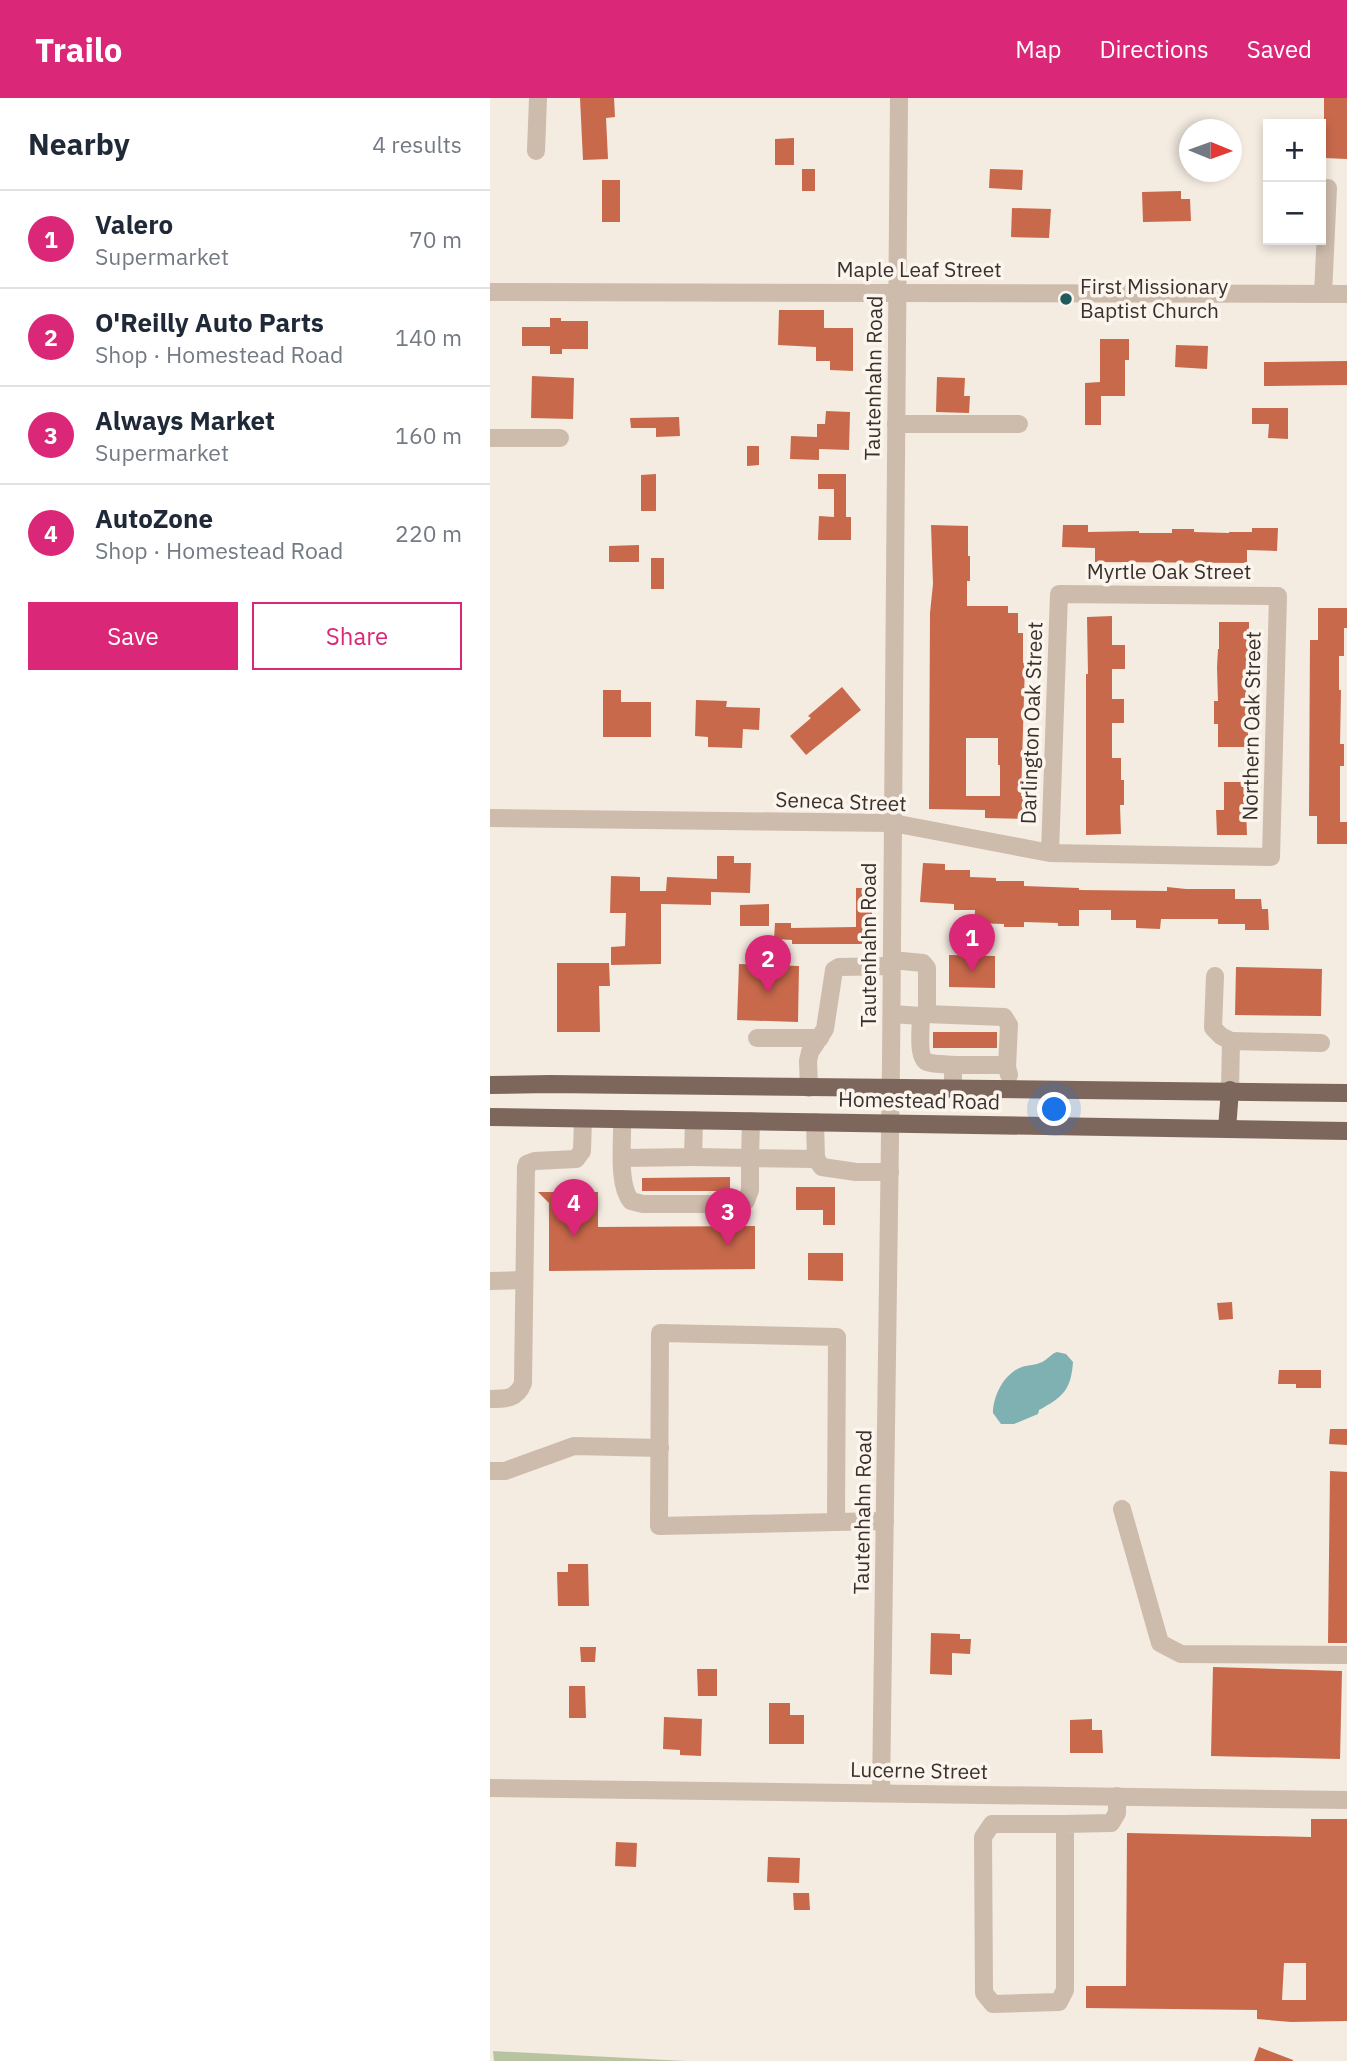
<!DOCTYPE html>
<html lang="en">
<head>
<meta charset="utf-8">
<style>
	body { margin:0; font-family:"IBM Plex Sans",sans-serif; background:#f2f2f3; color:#1f2937 }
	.controls { position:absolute; right:21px; top:21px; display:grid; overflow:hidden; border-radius:0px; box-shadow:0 4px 10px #0003 }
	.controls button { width:63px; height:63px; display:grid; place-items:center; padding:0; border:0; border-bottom:2px solid #e0e1e3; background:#fff; color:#1f2937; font:35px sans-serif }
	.compass { position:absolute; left:689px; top:21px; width:63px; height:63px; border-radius:50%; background:#fff; box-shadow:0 4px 10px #0003; rotate:91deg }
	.you { position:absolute; left:565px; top:1012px; width:24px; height:24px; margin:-18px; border:5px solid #fff; border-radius:50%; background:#1a73e8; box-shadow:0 0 0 10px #1a73e833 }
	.badge { display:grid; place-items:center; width:46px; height:46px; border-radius:50%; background:#db2777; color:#fff; font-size:23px; font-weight:700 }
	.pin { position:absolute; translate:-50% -58px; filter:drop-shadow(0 2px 4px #0008) }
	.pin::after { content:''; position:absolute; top:37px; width:24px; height:21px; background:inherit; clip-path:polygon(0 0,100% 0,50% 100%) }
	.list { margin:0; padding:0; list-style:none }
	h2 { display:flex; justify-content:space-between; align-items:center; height:91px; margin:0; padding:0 28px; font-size:30px }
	h2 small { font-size:23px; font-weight:400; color:#747a83 }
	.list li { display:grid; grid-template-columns:46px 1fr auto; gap:21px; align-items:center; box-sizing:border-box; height:98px; padding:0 28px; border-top:2px solid #e0e1e3 }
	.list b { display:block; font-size:26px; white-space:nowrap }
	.list p { margin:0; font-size:23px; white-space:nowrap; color:#747a83 }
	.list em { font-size:23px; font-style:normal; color:#747a83 }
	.actions { display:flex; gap:14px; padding:21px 28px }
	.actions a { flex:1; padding:16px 0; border:2px solid #db2777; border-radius:0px; text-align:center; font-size:24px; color:#db2777 }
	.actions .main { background:#db2777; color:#fff }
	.map { position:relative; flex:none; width:857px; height:1963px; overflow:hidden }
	header { display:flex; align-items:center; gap:42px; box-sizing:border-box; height:98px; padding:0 35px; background:#db2777; color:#fff }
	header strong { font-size:33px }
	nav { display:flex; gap:38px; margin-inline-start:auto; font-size:24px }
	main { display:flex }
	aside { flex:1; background:#fff }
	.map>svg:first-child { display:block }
	.green { fill:#b8c4a0 }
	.water { fill:#7fb0b2 }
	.building { fill:#c8694b; fill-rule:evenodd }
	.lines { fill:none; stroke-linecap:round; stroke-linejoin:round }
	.minor { stroke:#cdbbac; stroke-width:18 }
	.major { stroke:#7d675c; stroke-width:18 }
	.poi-dot { fill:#1f5a5e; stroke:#fbf5ee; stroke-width:2.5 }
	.labels { text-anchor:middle; stroke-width:7; stroke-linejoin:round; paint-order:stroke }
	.street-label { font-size:21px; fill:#3b302b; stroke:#fbf5ee }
	.poi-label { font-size:21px; fill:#3b302b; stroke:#fbf5ee; text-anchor:start }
</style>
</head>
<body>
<header>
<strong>Trailo</strong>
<nav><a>Map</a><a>Directions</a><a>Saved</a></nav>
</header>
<main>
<aside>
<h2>Nearby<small>4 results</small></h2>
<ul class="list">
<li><span class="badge">1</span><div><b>Valero</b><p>Supermarket</p></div><em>70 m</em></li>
<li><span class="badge">2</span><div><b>O'Reilly Auto Parts</b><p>Shop · Homestead Road</p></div><em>140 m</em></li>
<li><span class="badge">3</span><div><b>Always Market</b><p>Supermarket</p></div><em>160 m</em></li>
<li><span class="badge">4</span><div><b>AutoZone</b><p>Shop · Homestead Road</p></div><em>220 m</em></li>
</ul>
<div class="actions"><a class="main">Save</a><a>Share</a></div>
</aside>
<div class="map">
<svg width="857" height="1963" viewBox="0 0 857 1963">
	<rect width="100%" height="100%" fill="#f4ebe1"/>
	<polygon class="green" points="3,1953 196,1963 4,1963"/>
	<path class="water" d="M567,1254L576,1256L583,1264C581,1292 573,1299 549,1312L548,1316L524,1326H511L503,1315C503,1298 514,1275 532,1269C538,1267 548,1267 554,1263C559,1260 561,1256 567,1254Z"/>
	<g class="building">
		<polygon points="90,0 124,0 125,19 116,20 118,61 93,62"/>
		<polygon points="834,0 857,0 857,61 834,60"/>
		<polygon points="304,40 304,67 285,67 285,41"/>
		<rect x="312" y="71" width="13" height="22"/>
		<polygon points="500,71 533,72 532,92 499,90"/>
		<rect x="112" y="82" width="18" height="42"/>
		<polygon points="691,93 691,101 700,101 701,123 653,124 652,94"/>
		<polygon points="522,110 561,111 559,140 521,139"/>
		<polygon points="289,212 334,212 334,230 363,230 363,273 340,272 340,263 326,263 326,249 288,247"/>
		<polygon points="60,220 71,220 71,223 98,223 98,251 72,251 72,256 60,256 60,248 32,248 32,229 60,229"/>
		<polygon points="610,241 639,241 639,262 635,262 635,298 611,298 611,327 595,327 595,285 610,284"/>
		<polygon points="686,247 718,248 717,271 685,269"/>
		<polygon points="857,263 857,287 774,288 774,264"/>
		<polygon points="42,278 84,280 83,321 41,320"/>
		<polygon points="447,279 475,280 474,298 480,298 479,315 446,314"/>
		<polygon points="762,310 798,310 798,341 778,340 779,326 762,326"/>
		<polygon points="336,313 360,314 359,352 329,351 329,362 300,361 301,338 327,339 327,326 335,326"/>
		<polygon points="189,319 190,338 166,339 166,330 141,330 140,320"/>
		<polygon points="257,348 269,348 269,367 257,368"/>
		<polygon points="166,376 166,413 151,413 151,377"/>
		<polygon points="328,376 356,376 356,419 361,419 361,442 328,442 329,418 344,419 344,391 328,391"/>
		<path d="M441,427L478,428V458H480V483H477V508H518V515H528V535H533V565H535L531,698H535V721L495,720V712L439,711L440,515L443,486ZM476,640H508V667H510V698H476Z"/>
		<polygon points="573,427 598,427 598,434 649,433 649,435 682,435 682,431 704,431 704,434 739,435 739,434 762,434 762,430 788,430 787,453 757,452 757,465 605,464 605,450 572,449"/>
		<polygon points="149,447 149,464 119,464 119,448"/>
		<rect x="161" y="460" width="13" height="31"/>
		<polygon points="828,510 857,510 857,530 854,530 854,558 849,558 849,592 851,592 850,646 854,646 854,668 850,668 850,724 857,724 857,746 827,746 827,718 819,718 820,542 828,542"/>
		<polygon points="622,518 622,547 635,547 635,571 622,571 622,601 634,601 634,625 622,625 622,660 631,660 631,682 634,682 634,707 630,707 631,736 596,737 596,576 598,576 597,519"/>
		<polygon points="729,524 759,524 759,570 756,570 756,607 758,607 758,649 728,649 728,626 724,626 724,603 728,603 727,569 728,551 729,551"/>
		<polygon points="352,589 371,612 316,657 300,638 321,620 318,618"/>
		<polygon points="113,592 131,592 131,604 161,604 161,639 113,639"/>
		<polygon points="206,602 237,603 236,609 270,610 269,632 253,631 252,650 218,649 218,639 205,638"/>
		<polygon points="734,684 755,684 757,737 727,737 726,712 734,712"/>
		<polygon points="227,758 244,758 244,765 261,765 260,795 221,794 221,807 171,806 171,866 121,867 121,849 135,848 136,815 120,815 121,778 150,779 150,793 176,793 177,779 227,781"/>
		<polygon points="433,765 455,766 455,772 480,772 480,779 506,780 506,783 534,783 534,788 589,790 589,792 677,793 677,789 696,791 745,791 745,801 771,801 772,811 778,811 779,832 755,832 755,826 728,826 728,821 671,821 670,831 646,830 646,822 621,822 621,812 589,812 589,828 568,828 568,825 534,824 534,829 514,829 514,826 484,825 485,812 464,812 464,806 430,804"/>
		<polygon points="366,790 382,790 382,846 302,846 302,842 284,841 285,825 301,825 301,830 366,829"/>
		<polygon points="279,806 279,828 250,828 250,807"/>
		<polygon points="459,857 505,858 505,890 459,889"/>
		<polygon points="67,865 119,865 120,888 109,888 110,934 67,934"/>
		<polygon points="249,866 309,868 308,924 247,922"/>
		<polygon points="746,869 832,871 831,918 745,917"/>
		<rect x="443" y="934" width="64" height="16"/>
		<polygon points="240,1079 240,1093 152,1093 152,1080"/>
		<polygon points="306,1089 345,1089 345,1127 333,1127 333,1112 306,1112"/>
		<polygon points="48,1094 108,1094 108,1129 265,1128 265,1171 59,1173 59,1105"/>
		<polygon points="318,1155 353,1155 353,1183 318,1182"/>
		<polygon points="742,1204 743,1221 729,1222 727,1205"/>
		<polygon points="789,1272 831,1272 831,1290 806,1290 806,1286 788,1286"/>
		<polygon points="840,1331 857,1331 857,1347 839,1346"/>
		<polygon points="840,1373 857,1374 857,1545 838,1545"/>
		<polygon points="78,1466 98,1466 99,1508 68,1508 67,1474 78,1474"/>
		<polygon points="441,1535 470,1536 470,1541 481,1541 480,1556 462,1555 462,1577 440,1576"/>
		<polygon points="90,1549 106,1549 105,1564 91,1564"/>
		<polygon points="723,1569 852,1573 850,1661 721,1658"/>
		<polygon points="207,1571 227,1571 227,1598 208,1598"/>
		<polygon points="79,1588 95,1588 96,1620 79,1620"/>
		<polygon points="279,1605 300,1605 300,1617 314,1617 314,1646 279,1646"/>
		<polygon points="174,1619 212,1621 211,1658 190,1657 190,1652 173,1651"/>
		<polygon points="602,1621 602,1632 612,1632 613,1655 580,1655 580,1622"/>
		<path d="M821,1721H857V1923L801,1924L767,1921V1912L596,1910V1888H636L637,1735L821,1739ZM794,1865H816V1902H792Z"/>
		<polygon points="126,1744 147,1745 146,1769 125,1768"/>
		<polygon points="278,1759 310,1760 309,1785 277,1784"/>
		<polygon points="303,1795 319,1795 320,1812 304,1812"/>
		<polygon points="769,1949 803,1962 803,1963 764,1963"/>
	</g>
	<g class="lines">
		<g class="minor">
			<polyline points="46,53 48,0"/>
			<polyline points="0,194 857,196"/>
			<polyline points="833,196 838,90"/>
			<polyline points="406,326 529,326"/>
			<polyline points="0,340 70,340"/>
			<polyline points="0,720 403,725 560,755 781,759 788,498 569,496 560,755"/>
			<polyline points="725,878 723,930 731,938 741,943"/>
			<polyline points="402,916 431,918 435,916 437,911 437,870 433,865 402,862"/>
			<polyline points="435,916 514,919 519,927 517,969"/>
			<path d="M431,918C431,929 427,959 437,964C445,967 459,966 467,967"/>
			<polyline points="267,940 330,940"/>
			<polyline points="319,990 318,963 320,954 335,931 344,872 349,869 402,868"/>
			<polyline points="463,991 463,971 467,967 514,967 517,969 519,977"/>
			<polyline points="740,992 741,943 831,945"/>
			<path d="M132,1021C133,1043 127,1086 141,1103L153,1106H248L256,1103L260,1092V1060L326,1061"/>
			<polyline points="325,1024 326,1061 332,1069 366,1074 400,1074"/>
			<polyline points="203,1059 260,1060 261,1023"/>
			<polyline points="133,1060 203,1059 204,1022"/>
			<polyline points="0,1183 33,1182"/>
			<polygon points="170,1235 347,1239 346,1424 169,1428"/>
			<path d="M0,1301C16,1301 27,1301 33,1285L36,1069L37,1066L45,1063L86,1061L92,1053L93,1021"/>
			<polyline points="0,1373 15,1373 84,1348 170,1350"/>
			<polyline points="632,1411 670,1545 691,1556 857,1557"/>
			<polyline points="346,1424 395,1423"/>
			<polyline points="0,1690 857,1702"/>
			<polyline points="391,1695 401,966 409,0"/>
			<polyline points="575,1726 502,1726 493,1739 494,1895 503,1906 569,1904 575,1892 575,1726 621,1725 627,1715 627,1698"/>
		</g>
		<g class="major">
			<polyline points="0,987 60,986 857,995"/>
			<polyline points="0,1019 857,1033"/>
			<polyline points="737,1031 740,992"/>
		</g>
	</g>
	<circle class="poi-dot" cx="576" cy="201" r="7"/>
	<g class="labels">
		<g class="street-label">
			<text x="429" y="179">Maple Leaf Street</text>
			<text transform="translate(384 280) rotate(-89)" y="7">Tautenhahn Road</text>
			<text x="679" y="481">Myrtle Oak Street</text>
			<text transform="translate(542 625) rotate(-88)" y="7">Darlington Oak Street</text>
			<text transform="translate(762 628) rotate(-89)" y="7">Northern Oak Street</text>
			<text transform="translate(351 704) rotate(2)" y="7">Seneca Street</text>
			<text transform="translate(379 847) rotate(-90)" y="7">Tautenhahn Road</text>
			<text transform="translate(429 1003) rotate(1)" y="7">Homestead Road</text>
			<text transform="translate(373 1414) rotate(-89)" y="7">Tautenhahn Road</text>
			<text transform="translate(429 1673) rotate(1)" y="7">Lucerne Street</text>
		</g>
		<g class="poi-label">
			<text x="590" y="196">First Missionary<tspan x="590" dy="24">Baptist Church</tspan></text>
		</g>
	</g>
</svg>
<div class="controls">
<button>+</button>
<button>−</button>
</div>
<svg class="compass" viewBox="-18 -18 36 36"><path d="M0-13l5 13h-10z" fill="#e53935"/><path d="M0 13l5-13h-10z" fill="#747a83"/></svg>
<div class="you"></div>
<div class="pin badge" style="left:482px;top:874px">1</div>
<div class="pin badge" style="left:278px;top:895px">2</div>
<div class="pin badge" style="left:238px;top:1148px">3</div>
<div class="pin badge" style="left:84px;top:1139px">4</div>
</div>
</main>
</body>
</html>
